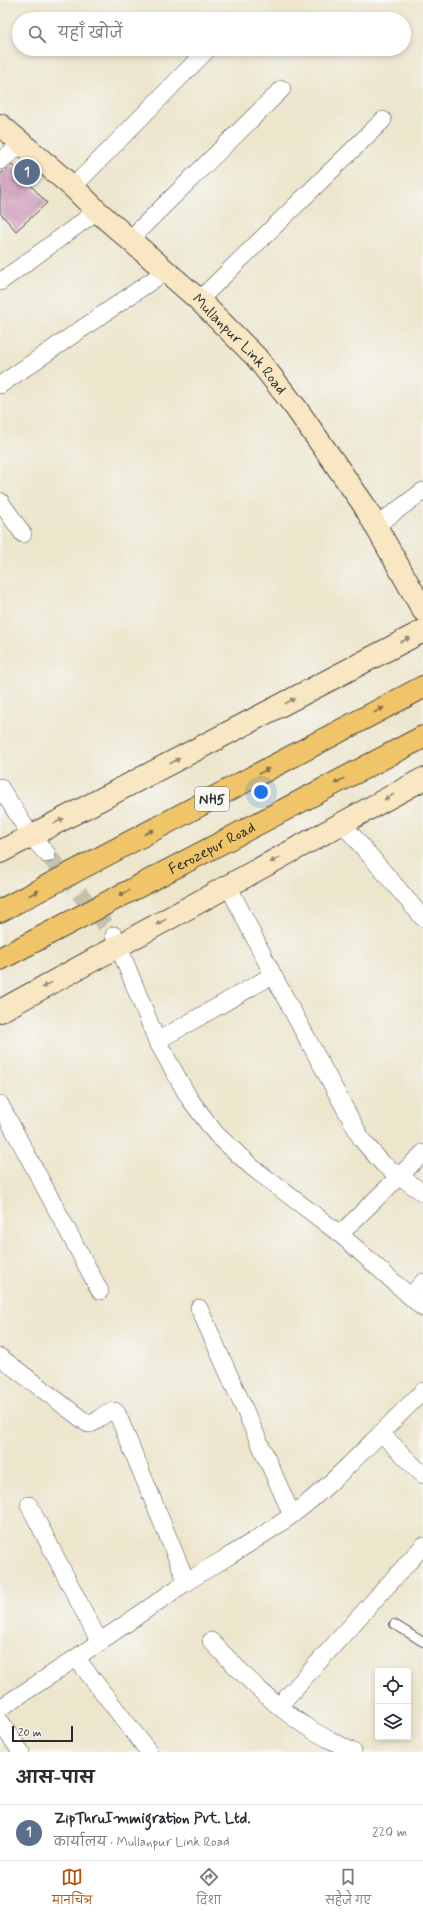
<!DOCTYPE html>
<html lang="hi">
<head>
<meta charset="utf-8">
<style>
	body { margin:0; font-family:Mynerve,"Playpen Sans Deva",sans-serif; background:#f7f7f7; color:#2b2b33 }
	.controls { position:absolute; right:12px; bottom:12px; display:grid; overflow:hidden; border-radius:4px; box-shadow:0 2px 6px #0003 }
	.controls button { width:36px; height:36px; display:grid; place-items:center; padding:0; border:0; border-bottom:1px solid #e1e1e2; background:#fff; color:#2b2b33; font:20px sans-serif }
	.scale { position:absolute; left:12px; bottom:10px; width:61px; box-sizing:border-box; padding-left:4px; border:2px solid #2b2b2b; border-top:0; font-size:11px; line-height:14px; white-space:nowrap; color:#2b2b2b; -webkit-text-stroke:3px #f6f6f2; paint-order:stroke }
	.you { position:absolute; left:261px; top:792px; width:14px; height:14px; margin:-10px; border:3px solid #fff; border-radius:50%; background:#1a73e8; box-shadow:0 0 0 6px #1a73e833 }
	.badge { display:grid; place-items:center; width:26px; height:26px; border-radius:50%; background:#b45309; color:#fff; font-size:13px; font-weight:700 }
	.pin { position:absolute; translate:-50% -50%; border:2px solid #fff; box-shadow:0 1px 4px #0006 }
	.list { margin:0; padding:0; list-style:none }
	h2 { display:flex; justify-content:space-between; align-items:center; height:52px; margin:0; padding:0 16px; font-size:17px }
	h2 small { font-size:13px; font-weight:400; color:#7c7c81 }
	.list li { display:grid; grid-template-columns:26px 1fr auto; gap:12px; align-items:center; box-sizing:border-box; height:56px; padding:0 16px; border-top:1px solid #e1e1e2 }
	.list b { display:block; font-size:15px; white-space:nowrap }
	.list p { margin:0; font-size:13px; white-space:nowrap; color:#7c7c81 }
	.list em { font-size:13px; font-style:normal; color:#7c7c81 }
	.icon { flex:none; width:22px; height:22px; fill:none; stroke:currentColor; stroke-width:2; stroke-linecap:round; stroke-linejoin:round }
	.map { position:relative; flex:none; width:423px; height:1752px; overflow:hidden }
	.search { position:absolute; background:#fff; box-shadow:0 2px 6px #0003; left:12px; right:12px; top:12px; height:44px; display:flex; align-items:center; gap:10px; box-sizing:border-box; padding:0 14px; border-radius:22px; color:#7c7c81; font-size:15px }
	.sheet { height:108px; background:#fff }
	nav { display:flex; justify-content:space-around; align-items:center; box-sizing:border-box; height:56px; border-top:1px solid #e1e1e2; background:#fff; font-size:11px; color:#7c7c81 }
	nav a { display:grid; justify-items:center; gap:2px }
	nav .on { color:#b45309 }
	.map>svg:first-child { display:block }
	.building { fill:url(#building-back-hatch) }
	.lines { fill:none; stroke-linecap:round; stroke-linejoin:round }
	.street-tunnel { stroke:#c6c1ad; stroke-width:17; stroke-dasharray:17 8; stroke-linecap:butt }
	.lane-casing { stroke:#484743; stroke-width:10 }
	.street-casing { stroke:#484743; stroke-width:18 }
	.secondary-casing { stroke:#484743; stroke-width:24 }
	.highway-casing { stroke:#484743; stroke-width:24 }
	.lane { stroke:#fff; stroke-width:8 }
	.street { stroke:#fff; stroke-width:17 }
	.secondary { stroke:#f9e7c3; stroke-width:22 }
	.highway { stroke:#f0c469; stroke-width:22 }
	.oneway { fill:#928977 }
	.oneway2 { fill:#847047 }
	.labels { text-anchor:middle; stroke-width:3.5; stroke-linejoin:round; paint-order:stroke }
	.shield { fill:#f6f6f2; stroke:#686867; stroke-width:1 }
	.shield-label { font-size:14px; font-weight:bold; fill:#2b2b2b }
	.street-label { font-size:15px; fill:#2b2b2b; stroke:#f6f6f2 }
</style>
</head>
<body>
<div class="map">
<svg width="423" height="1752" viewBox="0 0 423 1752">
	<defs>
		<pattern id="building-back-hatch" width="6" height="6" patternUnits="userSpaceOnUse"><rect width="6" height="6" fill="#cb92b5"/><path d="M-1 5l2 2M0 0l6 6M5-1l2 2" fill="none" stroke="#a57793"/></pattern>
	</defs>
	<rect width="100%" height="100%" fill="#f6f6f2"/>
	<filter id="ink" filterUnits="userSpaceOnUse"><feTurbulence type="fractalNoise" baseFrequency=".025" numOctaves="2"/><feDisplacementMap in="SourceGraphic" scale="8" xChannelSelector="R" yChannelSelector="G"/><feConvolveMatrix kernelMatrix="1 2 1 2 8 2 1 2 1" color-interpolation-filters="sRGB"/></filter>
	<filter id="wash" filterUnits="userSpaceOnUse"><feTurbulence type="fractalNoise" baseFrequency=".012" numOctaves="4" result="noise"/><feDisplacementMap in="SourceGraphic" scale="16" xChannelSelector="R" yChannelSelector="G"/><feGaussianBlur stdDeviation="0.9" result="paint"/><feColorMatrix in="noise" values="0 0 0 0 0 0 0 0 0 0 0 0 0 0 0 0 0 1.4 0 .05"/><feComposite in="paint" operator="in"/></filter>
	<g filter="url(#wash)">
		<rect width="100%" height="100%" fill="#ede6cd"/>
		<g id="blocks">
			<polygon class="building" points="12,165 47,203 16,231 0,213 0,174"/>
		</g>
	</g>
	<g filter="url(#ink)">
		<use href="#blocks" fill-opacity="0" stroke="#484743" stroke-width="1"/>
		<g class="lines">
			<polyline class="street-tunnel" points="47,854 114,935"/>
			<g class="lane-casing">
				<polyline id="lane" points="394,1624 423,1642"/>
			</g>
			<g class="street-casing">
				<g id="street">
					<polyline points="0,161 22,144"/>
					<polyline points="73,187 208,49"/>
					<polyline points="130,239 282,89"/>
					<polyline points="0,282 97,211"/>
					<polyline points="199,300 383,120"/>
					<polyline points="0,385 166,271"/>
					<polyline points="0,501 23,534"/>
					<polyline points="376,526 423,491"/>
					<polyline points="0,787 31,836 47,854"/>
					<polyline points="342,823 423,918"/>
					<polyline points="228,885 273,975 362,1140 383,1164 423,1193"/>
					<polyline points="114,935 157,1041 189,1098 216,1134 253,1168 340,1234 423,1308"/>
					<polyline points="157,1041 273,975"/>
					<polyline points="0,1104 100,1291"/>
					<polyline points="340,1234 423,1153"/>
					<polyline points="411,1296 423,1282"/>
					<polyline points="199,1308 292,1515"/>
					<path d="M0,1357L88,1424C99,1424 103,1410 115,1411L117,1413L187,1583"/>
					<polyline points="381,1433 423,1391"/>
					<polyline points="29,1505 100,1643"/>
					<path d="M211,1641C242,1673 272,1705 310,1729C324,1737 339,1744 353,1752"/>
					<polyline points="77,1659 149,1752"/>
					<polyline points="279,1706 423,1546"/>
					<path d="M0,1708C63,1668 124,1625 185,1583C221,1560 258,1540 292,1515C325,1490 352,1462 381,1433L423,1475"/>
					<polyline points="0,1722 21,1752"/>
				</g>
			</g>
			<g class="secondary-casing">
				<g id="secondary">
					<path id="s1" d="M0,125L73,187L97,211L199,300L256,357L296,408L364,505L423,610"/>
					<polyline points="0,852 423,631"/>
					<polyline points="0,1011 423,779"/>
				</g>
			</g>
			<g class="highway-casing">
				<g id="highway">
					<polyline points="0,911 423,687"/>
					<path id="s2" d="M0,959L423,737"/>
				</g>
			</g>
			<use href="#lane" class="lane"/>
			<use href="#street" class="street"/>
			<use href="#secondary" class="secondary"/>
			<use href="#highway" class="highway"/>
		</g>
		<defs><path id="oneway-solid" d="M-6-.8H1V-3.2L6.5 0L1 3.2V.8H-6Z"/></defs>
		<g class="oneway">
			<use href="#oneway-solid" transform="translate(405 640) rotate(-28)"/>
			<use href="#oneway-solid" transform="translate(290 701) rotate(-28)"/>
			<use href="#oneway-solid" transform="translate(175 761) rotate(-28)"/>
			<use href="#oneway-solid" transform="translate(389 797) rotate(151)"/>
			<use href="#oneway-solid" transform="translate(59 821) rotate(-28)"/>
			<use href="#oneway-solid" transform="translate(275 860) rotate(152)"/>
			<use href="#oneway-solid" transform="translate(161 922) rotate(151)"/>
			<use href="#oneway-solid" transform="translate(47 985) rotate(151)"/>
		</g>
		<g class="oneway2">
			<use href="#oneway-solid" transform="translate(379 710) rotate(-28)"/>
			<use href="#oneway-solid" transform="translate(264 771) rotate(-28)"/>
			<use href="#oneway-solid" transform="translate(339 781) rotate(152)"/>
			<use href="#oneway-solid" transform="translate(149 832) rotate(-28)"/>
			<use href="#oneway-solid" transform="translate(34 893) rotate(-28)"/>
			<use href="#oneway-solid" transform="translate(124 893) rotate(152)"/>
		</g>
	</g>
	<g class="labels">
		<rect class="shield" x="195" y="787" width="34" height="24" rx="3"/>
		<g class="shield-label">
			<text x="212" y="804">NH5</text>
		</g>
		<g class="street-label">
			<text dy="5" stroke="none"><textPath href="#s1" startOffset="325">Mullanpur Link Road</textPath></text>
			<text dy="5" stroke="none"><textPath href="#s2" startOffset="239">Ferozepur Road</textPath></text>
		</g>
	</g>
</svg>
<div class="controls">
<button><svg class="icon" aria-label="locate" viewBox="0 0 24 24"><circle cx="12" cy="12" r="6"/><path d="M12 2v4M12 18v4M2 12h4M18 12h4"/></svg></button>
<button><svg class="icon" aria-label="layers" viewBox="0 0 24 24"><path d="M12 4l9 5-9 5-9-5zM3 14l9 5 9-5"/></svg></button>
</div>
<div class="scale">20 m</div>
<div class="you"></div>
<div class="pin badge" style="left:27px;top:172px;background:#5c6f8a">1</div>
<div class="search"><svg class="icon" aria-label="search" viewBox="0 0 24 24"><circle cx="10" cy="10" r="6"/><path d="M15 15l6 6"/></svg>यहाँ खोजें</div>
</div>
<section class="sheet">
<h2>आस-पास<small></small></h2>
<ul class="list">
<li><span class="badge" style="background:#5c6f8a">1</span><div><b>ZipThruImmigration Pvt. Ltd.</b><p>कार्यालय · Mullanpur Link Road</p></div><em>220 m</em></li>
</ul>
</section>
<nav>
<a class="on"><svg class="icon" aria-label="map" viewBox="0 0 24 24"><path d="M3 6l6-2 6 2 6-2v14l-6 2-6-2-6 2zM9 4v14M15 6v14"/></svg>मानचित्र</a>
<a><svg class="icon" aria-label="directions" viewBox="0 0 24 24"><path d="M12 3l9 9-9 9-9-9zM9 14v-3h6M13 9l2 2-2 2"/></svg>दिशा</a>
<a><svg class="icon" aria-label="saved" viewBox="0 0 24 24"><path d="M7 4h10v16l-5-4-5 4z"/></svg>सहेजे गए</a>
</nav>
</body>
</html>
